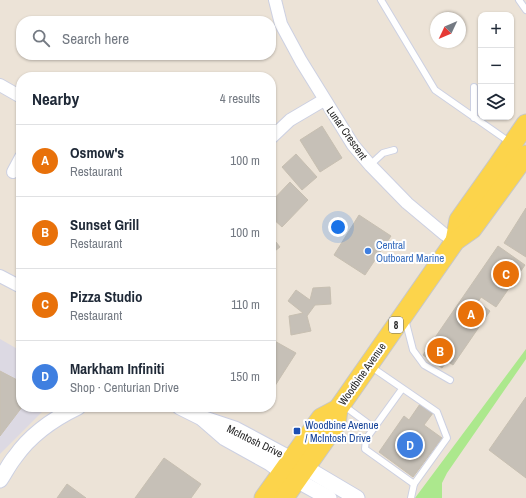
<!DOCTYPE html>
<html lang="en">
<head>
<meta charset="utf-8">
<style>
	body { margin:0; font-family:"Archivo Narrow",sans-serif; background:#f2f2f3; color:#1f2937 }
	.controls { position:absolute; right:12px; top:12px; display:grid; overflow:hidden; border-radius:8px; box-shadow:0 1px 3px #0004 }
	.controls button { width:36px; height:36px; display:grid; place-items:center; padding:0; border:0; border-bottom:1px solid #e0e1e3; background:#fff; color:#1f2937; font:20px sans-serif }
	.compass { position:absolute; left:430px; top:12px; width:36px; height:36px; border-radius:50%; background:#fff; box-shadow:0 1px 3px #0004; rotate:226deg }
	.you { position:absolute; left:338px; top:227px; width:14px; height:14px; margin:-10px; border:3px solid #fff; border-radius:50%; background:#1a73e8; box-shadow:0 0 0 6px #1a73e833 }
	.badge { display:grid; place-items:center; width:26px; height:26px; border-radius:50%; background:#3056ff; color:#fff; font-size:13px; font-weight:700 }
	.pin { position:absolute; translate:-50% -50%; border:2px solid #fff; box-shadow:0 1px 4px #0006 }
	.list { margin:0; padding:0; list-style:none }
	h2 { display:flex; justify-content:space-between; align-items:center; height:52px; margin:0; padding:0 16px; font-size:17px }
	h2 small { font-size:13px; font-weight:400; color:#747a83 }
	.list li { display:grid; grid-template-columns:26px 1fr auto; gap:12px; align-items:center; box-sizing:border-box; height:72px; padding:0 16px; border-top:1px solid #e0e1e3 }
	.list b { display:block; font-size:15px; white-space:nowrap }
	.list p { margin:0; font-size:13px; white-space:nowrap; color:#747a83 }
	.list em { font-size:13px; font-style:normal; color:#747a83 }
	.icon { flex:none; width:22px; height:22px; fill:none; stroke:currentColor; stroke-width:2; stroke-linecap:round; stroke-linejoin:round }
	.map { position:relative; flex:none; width:526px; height:498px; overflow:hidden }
	.search { position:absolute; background:#fff; box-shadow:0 1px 3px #0004; left:16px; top:16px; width:260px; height:44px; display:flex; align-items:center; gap:10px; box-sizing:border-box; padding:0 14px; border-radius:16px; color:#747a83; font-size:15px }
	.panel { position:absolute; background:#fff; box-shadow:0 1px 3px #0004; left:16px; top:72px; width:260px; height:340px; border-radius:16px }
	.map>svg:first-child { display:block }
	.industrial { fill:#dcd9e3 }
	.green { fill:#ace88d }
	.building { fill:#c6c0b7; stroke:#c7bfb1 }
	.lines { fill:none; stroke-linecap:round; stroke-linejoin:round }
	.service-casing { stroke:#ccd0e2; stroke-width:8 }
	.minor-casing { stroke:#ccd0e2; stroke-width:14 }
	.tertiary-casing { stroke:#ccd0e2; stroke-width:17 }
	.primary-casing { stroke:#c7c7c7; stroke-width:21 }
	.service { stroke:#fff; stroke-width:6 }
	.minor { stroke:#fff; stroke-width:12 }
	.tertiary { stroke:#fff; stroke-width:15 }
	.primary { stroke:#fcd44b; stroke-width:19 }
	.shop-dot { fill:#3f7fe0; stroke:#fff; stroke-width:1.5 }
	.transit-dot { fill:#1a4fb4; stroke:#fff; stroke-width:1.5 }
	.labels { text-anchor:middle; stroke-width:4; stroke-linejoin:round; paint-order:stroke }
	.shield { fill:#fff; stroke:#686868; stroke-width:1 }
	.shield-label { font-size:10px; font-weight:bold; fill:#272727 }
	.street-label { font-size:11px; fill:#272727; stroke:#fff }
	.shop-label { font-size:11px; fill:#366cbe; stroke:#fff; text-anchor:start }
	.transit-label { font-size:11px; fill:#164399; stroke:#fff; text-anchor:start }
</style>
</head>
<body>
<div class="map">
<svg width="526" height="498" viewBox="0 0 526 498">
	<rect width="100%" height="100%" fill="#ece3d7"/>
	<polygon class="industrial" points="0,339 21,351 21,407 47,407 0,454"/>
	<polygon class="green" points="526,349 526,359 447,473 442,483 442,498 415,498"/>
	<g class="building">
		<polygon points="322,126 342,158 320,172 300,140"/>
		<polygon points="296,154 317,177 302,190 282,167"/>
		<polygon points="290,182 308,200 282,227 271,217 271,202"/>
		<polygon points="526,208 526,257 504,243"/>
		<polygon points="359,215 391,236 365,275 334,255"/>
		<polygon points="271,236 280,247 271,254"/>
		<polygon points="498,246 525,265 496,307 481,297 478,302 490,311 453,365 447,361 442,368 423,355"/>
		<polygon points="330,287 331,304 315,305 307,316 311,331 291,335 289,316 303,313 288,301 296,290 310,300 313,288"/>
		<polygon points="271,339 296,353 271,392"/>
		<polygon points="0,371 21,382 21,407 22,407 0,436"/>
		<polygon points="526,397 526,478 489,450"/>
		<polygon points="420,404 433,413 424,425 442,438 413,477 379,452 404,416 409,420"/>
		<polygon points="164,458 201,484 191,498 135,498"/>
		<polygon points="67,484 86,498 57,498"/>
	</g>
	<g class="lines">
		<g class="service-casing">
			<g id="service">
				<polyline points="381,0 435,90 511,143"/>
				<polyline points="519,0 526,10"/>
				<polyline points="474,118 474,87"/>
				<polyline points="370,165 383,153 394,150"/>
				<polyline points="405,319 413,350 424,365 450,380"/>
				<polyline points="370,366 437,412 447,438 414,484 365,449 366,439 402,389"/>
				<polyline points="343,405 374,428"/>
				<polyline points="411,498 414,484"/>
			</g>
		</g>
		<g class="minor-casing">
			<g id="minor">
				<polyline points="275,0 281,24 301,61 353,145 370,165 407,203 444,234 455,241"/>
				<polyline points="0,85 21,97"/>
				<polyline points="271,138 290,120 324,100"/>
				<polyline points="13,172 21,157"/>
				<polyline points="0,276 21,287"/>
			</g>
		</g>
		<g class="tertiary-casing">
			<g id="tertiary">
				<polyline points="180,407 202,418 225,438 270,463 282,472 329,498"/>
				<polyline points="202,418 235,429 291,459 357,498"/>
				<path d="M0,480C5,473 9,464 15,457C31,434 53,419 78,407"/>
			</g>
		</g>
		<g class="primary-casing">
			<g id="primary">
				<polyline points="455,241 459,220 498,165 526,124"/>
				<polyline points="264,498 321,418 338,409"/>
				<polyline points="284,498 336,424 338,409 455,241 472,229 526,155"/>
			</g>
		</g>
		<use href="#service" class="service"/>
		<use href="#minor" class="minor"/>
		<use href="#tertiary" class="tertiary"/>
		<use href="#primary" class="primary"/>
	</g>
	<circle class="shop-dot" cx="368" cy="251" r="4"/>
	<rect class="transit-dot" x="293" y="427" width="8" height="8" rx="2"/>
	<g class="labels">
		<rect class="shield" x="389" y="317" width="14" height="16" rx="3"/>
		<g class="shield-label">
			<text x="396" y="329">8</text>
		</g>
		<g class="street-label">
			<text transform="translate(347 133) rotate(55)" y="4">Lunar Crescent</text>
			<text transform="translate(362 374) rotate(-55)" y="4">Woodbine Avenue</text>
			<text transform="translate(255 441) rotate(26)" y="4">McIntosh Drive</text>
		</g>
		<g class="shop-label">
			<text x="376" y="249">Central<tspan x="376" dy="13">Outboard Marine</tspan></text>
		</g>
		<g class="transit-label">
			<text x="305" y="429">Woodbine Avenue<tspan x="305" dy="13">/ McIntosh Drive</tspan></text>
		</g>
	</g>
</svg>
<div class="controls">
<button>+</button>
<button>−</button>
<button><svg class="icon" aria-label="layers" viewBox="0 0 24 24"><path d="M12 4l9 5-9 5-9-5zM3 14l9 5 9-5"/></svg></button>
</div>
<svg class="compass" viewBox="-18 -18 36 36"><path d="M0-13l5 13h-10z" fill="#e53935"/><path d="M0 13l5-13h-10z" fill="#747a83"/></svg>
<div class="you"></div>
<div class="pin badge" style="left:471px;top:314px;background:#e8710a">A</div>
<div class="pin badge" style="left:440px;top:351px;background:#e8710a">B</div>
<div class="pin badge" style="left:506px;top:274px;background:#e8710a">C</div>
<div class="pin badge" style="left:410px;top:445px;background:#3f7fe0">D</div>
<div class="search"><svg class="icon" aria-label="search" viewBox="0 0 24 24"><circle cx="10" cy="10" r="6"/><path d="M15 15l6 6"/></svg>Search here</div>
<section class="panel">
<h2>Nearby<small>4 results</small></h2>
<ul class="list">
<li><span class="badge" style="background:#e8710a">A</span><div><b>Osmow's</b><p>Restaurant</p></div><em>100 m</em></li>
<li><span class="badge" style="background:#e8710a">B</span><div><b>Sunset Grill</b><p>Restaurant</p></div><em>100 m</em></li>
<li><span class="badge" style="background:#e8710a">C</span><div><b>Pizza Studio</b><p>Restaurant</p></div><em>110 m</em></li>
<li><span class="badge" style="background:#3f7fe0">D</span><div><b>Markham Infiniti</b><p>Shop · Centurian Drive</p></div><em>150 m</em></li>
</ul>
</section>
</div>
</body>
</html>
